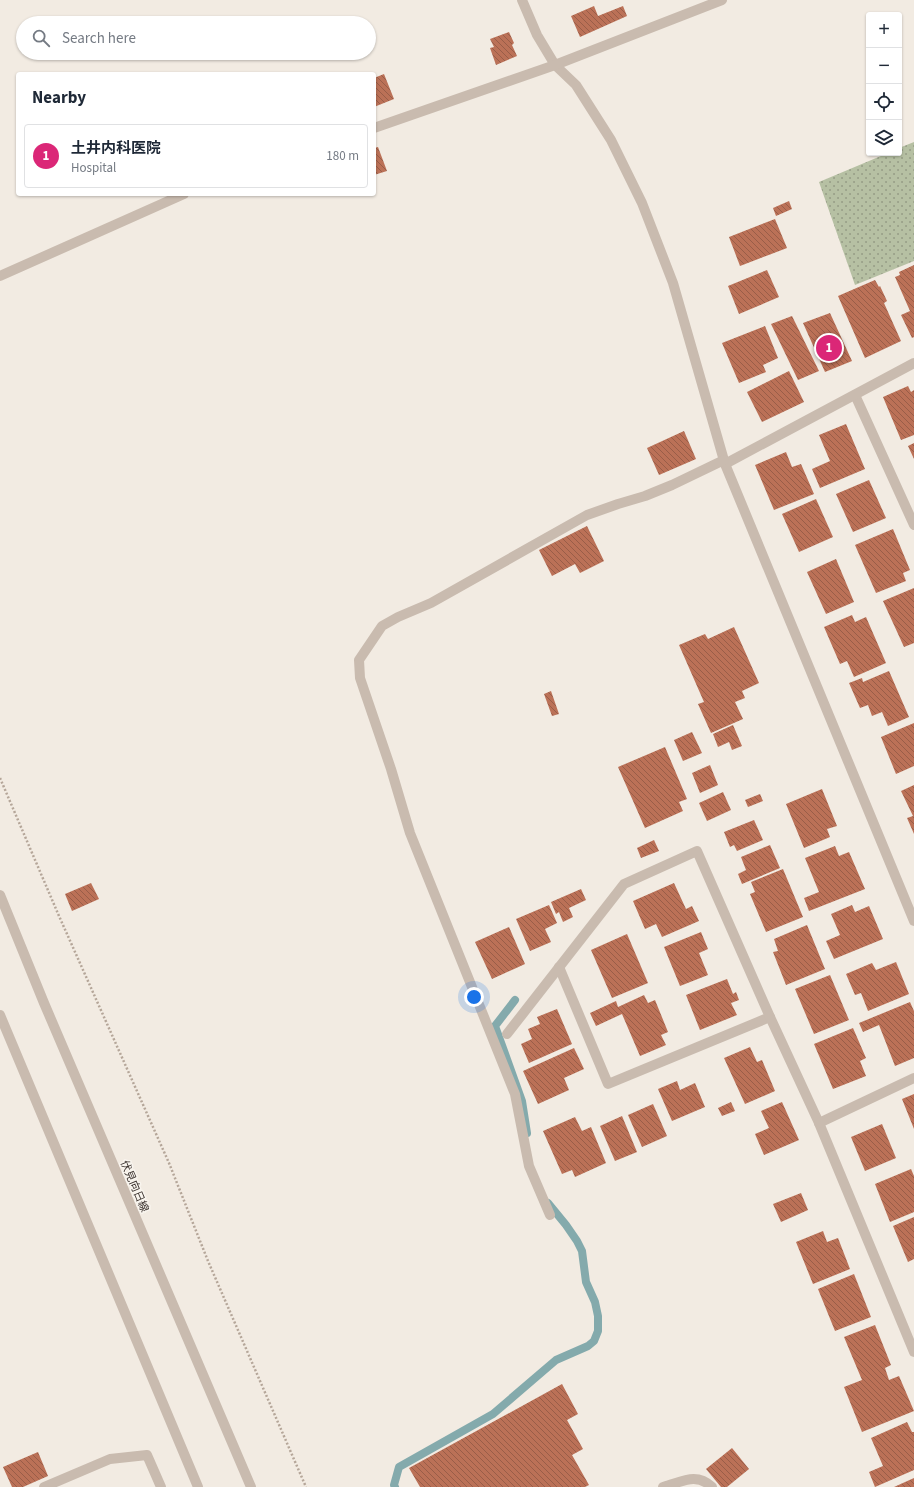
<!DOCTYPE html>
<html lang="en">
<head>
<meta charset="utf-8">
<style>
	body { margin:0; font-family:"Source Sans 3","Noto Sans JP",sans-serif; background:#f6f6f7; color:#1f2937 }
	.controls { position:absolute; right:12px; top:12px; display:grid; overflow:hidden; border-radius:4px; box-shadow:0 1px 3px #0004 }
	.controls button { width:36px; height:36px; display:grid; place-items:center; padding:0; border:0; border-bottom:1px solid #e0e1e3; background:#fff; color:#1f2937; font:20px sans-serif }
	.you { position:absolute; left:474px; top:997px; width:14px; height:14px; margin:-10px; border:3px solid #fff; border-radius:50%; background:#1a73e8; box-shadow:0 0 0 6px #1a73e833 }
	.badge { display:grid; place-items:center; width:26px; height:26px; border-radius:50%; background:#db2777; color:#fff; font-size:13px; font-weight:700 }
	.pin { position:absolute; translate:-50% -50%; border:2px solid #fff; box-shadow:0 1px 4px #0006 }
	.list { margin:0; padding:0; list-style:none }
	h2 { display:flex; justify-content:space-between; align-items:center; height:52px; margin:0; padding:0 16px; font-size:17px }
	h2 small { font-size:13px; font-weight:400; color:#747a83 }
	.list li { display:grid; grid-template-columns:26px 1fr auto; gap:12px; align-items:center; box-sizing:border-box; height:64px; margin:0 8px 8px; padding:0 8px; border:1px solid #e0e1e3; border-radius:4px }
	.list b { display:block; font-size:15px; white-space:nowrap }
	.list p { margin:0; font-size:13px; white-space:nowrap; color:#747a83 }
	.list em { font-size:13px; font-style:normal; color:#747a83 }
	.icon { flex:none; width:22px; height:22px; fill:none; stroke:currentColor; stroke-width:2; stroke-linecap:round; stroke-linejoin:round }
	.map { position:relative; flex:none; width:914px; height:1487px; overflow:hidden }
	.search { position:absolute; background:#fff; box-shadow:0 1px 3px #0004; left:16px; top:16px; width:360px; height:44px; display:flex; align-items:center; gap:10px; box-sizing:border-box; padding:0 14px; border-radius:22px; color:#747a83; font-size:15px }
	.panel { position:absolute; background:#fff; box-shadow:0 1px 3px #0004; left:16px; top:72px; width:360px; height:124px; border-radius:4px }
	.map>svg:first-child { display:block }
	.garden { fill:url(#garden-dots) }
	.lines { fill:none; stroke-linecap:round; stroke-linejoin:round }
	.stream { stroke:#84aaac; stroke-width:8 }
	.building { fill:url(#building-back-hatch) }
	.path { stroke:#b5a699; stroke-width:2.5; stroke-dasharray:2 2; stroke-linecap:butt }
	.minor { stroke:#c9bbaf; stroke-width:10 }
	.tertiary { stroke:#c9bbaf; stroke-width:10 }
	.labels { text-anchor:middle; stroke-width:3; stroke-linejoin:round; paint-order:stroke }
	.street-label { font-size:11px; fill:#39302c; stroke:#f9f5ef }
</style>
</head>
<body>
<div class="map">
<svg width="914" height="1487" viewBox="0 0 914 1487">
	<defs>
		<pattern id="garden-dots" width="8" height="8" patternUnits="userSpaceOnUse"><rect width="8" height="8" fill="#b6c0a3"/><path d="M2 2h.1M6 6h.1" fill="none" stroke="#959c85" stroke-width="1.8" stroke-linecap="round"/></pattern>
		<pattern id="building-back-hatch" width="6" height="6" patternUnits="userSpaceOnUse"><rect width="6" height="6" fill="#bb7157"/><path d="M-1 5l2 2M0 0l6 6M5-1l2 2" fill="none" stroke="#995d48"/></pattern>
	</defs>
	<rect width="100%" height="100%" fill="#f2ebe2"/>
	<polygon class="garden" points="914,142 914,261 855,285 819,182 888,153 899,153 899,148"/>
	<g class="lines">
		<g class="stream">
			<polyline points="515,1000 495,1026 522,1101 527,1133"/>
			<polyline points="395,1487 394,1485 399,1467 493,1414 556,1360 588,1346 594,1341 598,1331 598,1316 595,1302 586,1282 582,1251 577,1241 566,1225 548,1203"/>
		</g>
	</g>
	<g class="building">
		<polygon points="594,6 598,16 623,6 627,16 580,37 571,16"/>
		<polygon points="509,32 514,43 512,45 517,56 496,65 490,48 494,47 490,39"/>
		<polygon points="384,74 394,99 374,107 374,78"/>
		<polygon points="378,147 387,171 374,175 374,148"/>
		<polygon points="789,201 792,209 776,216 773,208"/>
		<polygon points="775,219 787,248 740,266 729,237"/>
		<polygon points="914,265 914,337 912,338 901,315 910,311 895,277 900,275 899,272"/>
		<polygon points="767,270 779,297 739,314 728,286"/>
		<polygon points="875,280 879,287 880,286 887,301 884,303 901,341 865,358 838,296"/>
		<polygon points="830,313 852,361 825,372 803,323"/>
		<polygon points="792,316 819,371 798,380 771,324"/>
		<polygon points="765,326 778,358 763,365 766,372 739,383 722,343"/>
		<polygon points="789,371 804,402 762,422 747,392"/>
		<polygon points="908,386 911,392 914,390 914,435 901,440 883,397"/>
		<polygon points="846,424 865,469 820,488 812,469 830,461 819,435"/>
		<polygon points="684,431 696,459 659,475 647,448"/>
		<polygon points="914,443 914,459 908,446"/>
		<polygon points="786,452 792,467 801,464 814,494 774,510 755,465"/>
		<polygon points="869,480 886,518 853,532 836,494"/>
		<polygon points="816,499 833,537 799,552 782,514"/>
		<polygon points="587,526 604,561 580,573 575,564 552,576 539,550"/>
		<polygon points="893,529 910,570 903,573 906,581 876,593 855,545"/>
		<polygon points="836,559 854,602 826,614 807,572"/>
		<polygon points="914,588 914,643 904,647 883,601"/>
		<polygon points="852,615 855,622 866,617 886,663 854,677 847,661 840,664 824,627"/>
		<polygon points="734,627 759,683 742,691 745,698 735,702 743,719 711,733 698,704 704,702 679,645 705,634 708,639"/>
		<polygon points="889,671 909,717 888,726 882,712 872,716 868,705 860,708 849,683 862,678 863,682"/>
		<polygon points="551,691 559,714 552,716 544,694"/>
		<polygon points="914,723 914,766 896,774 881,737"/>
		<polygon points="733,725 742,746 732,750 729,742 718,747 713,734"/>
		<polygon points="692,732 702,753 683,761 674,740"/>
		<polygon points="665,747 687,799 679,802 683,811 645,828 618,767"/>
		<polygon points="710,765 718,785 700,793 692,773"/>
		<polygon points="914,785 914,834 907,818 913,816 901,791"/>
		<polygon points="822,789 837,826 827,829 830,837 804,848 786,804"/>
		<polygon points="723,792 731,810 707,821 699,803"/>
		<polygon points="760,794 763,801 748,807 745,800"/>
		<polygon points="754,820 763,840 737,851 734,845 730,847 724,832"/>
		<polygon points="654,840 659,851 641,858 637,848"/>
		<polygon points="770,845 780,868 742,884 738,874 746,870 741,857"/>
		<polygon points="835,846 839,856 849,852 865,889 809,911 804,898 819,892 805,858"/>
		<polygon points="783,869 803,917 766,932 750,894 755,892 751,882"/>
		<polygon points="91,883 99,899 72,911 65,894"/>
		<polygon points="674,883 686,909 692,906 699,921 662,937 656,924 645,929 633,901"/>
		<polygon points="581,889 586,900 569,908 573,917 563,922 559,912 556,914 551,902"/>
		<polygon points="549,905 557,923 545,929 551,942 530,951 516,919"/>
		<polygon points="852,905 855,912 869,906 883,939 834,959 826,941 840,935 831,914"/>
		<polygon points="807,925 825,969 786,985 773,952 778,951 774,939"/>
		<polygon points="509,927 525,964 492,979 475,942"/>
		<polygon points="701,932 708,949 699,953 708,975 680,986 664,947"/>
		<polygon points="627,934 648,983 612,998 591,950"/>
		<polygon points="896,962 909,994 868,1011 861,993 855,995 846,974 872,963 876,970"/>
		<polygon points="830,975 849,1020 814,1034 795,989"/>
		<polygon points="727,979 733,994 736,992 739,1000 731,1003 737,1015 700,1030 686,995"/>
		<polygon points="644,995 648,1003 655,1000 668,1032 661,1035 666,1045 640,1056 622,1014 596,1026 590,1013 616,1001 618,1007"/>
		<polygon points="910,1002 914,1011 914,1058 895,1066 879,1025 863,1032 859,1023"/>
		<polygon points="557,1009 572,1044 529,1063 521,1044 532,1039 528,1029 540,1024 537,1017"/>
		<polygon points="853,1028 866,1058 860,1061 866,1076 833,1089 814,1044"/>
		<polygon points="750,1047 757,1062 762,1060 775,1091 745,1104 724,1058"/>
		<polygon points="574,1048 584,1069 564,1078 569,1090 538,1104 523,1071"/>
		<polygon points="677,1081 680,1090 695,1083 705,1107 672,1121 658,1089"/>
		<polygon points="914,1094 914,1129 902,1099"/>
		<polygon points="731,1102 735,1111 722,1116 718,1108"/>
		<polygon points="782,1102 799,1140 764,1155 755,1134 769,1128 761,1111"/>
		<polygon points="653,1104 667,1136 642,1147 628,1115"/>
		<polygon points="622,1116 637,1152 615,1161 600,1126"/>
		<polygon points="575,1117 582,1131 591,1127 606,1163 575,1177 572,1170 562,1174 543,1131"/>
		<polygon points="882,1124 896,1158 865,1171 851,1137"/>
		<polygon points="911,1169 914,1176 914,1212 890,1222 875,1184"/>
		<polygon points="801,1193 808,1210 781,1222 773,1204"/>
		<polygon points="914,1217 914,1259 908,1262 893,1226"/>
		<polygon points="823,1231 827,1242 838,1238 850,1269 813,1284 796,1242"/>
		<polygon points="854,1274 871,1317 835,1331 818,1289"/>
		<polygon points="875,1325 891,1365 885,1368 889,1380 899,1376 914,1411 862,1432 844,1387 862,1380 844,1337"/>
		<polygon points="562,1384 578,1414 567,1420 583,1449 572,1455 589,1485 585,1487 420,1487 409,1468"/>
		<polygon points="907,1422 912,1432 914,1432 914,1470 875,1487 869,1472 883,1466 871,1438"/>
		<polygon points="732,1448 749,1469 727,1487 721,1487 706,1469"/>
		<polygon points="38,1452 48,1476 23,1487 12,1487 3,1467"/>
		<polygon points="914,1478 914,1487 894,1487"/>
	</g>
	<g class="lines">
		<polyline class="path" points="0,778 59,916 169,1163 208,1261 306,1487"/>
		<g class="minor">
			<polyline points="522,0 537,35 555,65 576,85 611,140 642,203 673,283 725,464 914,921"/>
			<polyline points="855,395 914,525"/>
			<polyline points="725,464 914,363"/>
			<polyline points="559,967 608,1084 770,1017"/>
			<polyline points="507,1034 624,884 697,851 770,1017 819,1123 914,1352"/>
			<polyline points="819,1123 914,1078"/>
			<polyline points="550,1215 529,1166 515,1094 410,833 391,769 360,678 359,660 382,626 398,617 431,603 587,515 618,504 645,496 672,485 724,460"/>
			<polyline points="44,1487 110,1459 147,1455 161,1487"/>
			<path d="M663,1487C682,1482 696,1472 712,1487"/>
		</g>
		<g class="tertiary">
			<polyline points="374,128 555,65 722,0"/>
			<polyline points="0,276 184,194"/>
			<polyline points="0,895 44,1003 251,1487"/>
			<polyline points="0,1015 198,1487"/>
		</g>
	</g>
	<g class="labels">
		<g class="street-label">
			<text transform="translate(135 1186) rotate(67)" y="4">伏見向日線</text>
		</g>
	</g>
</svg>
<div class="controls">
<button>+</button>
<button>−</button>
<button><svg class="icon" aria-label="locate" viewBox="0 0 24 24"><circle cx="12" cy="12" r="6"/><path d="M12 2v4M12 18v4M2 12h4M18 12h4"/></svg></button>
<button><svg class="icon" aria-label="layers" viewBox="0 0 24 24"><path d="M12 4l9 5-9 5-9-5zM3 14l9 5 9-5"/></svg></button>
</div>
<div class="you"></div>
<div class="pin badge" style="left:829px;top:348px">1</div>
<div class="search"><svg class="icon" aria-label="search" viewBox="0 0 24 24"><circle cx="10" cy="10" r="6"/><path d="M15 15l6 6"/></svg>Search here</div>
<section class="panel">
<h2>Nearby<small></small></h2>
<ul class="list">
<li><span class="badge">1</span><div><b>土井内科医院</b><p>Hospital</p></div><em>180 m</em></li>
</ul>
</section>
</div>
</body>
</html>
